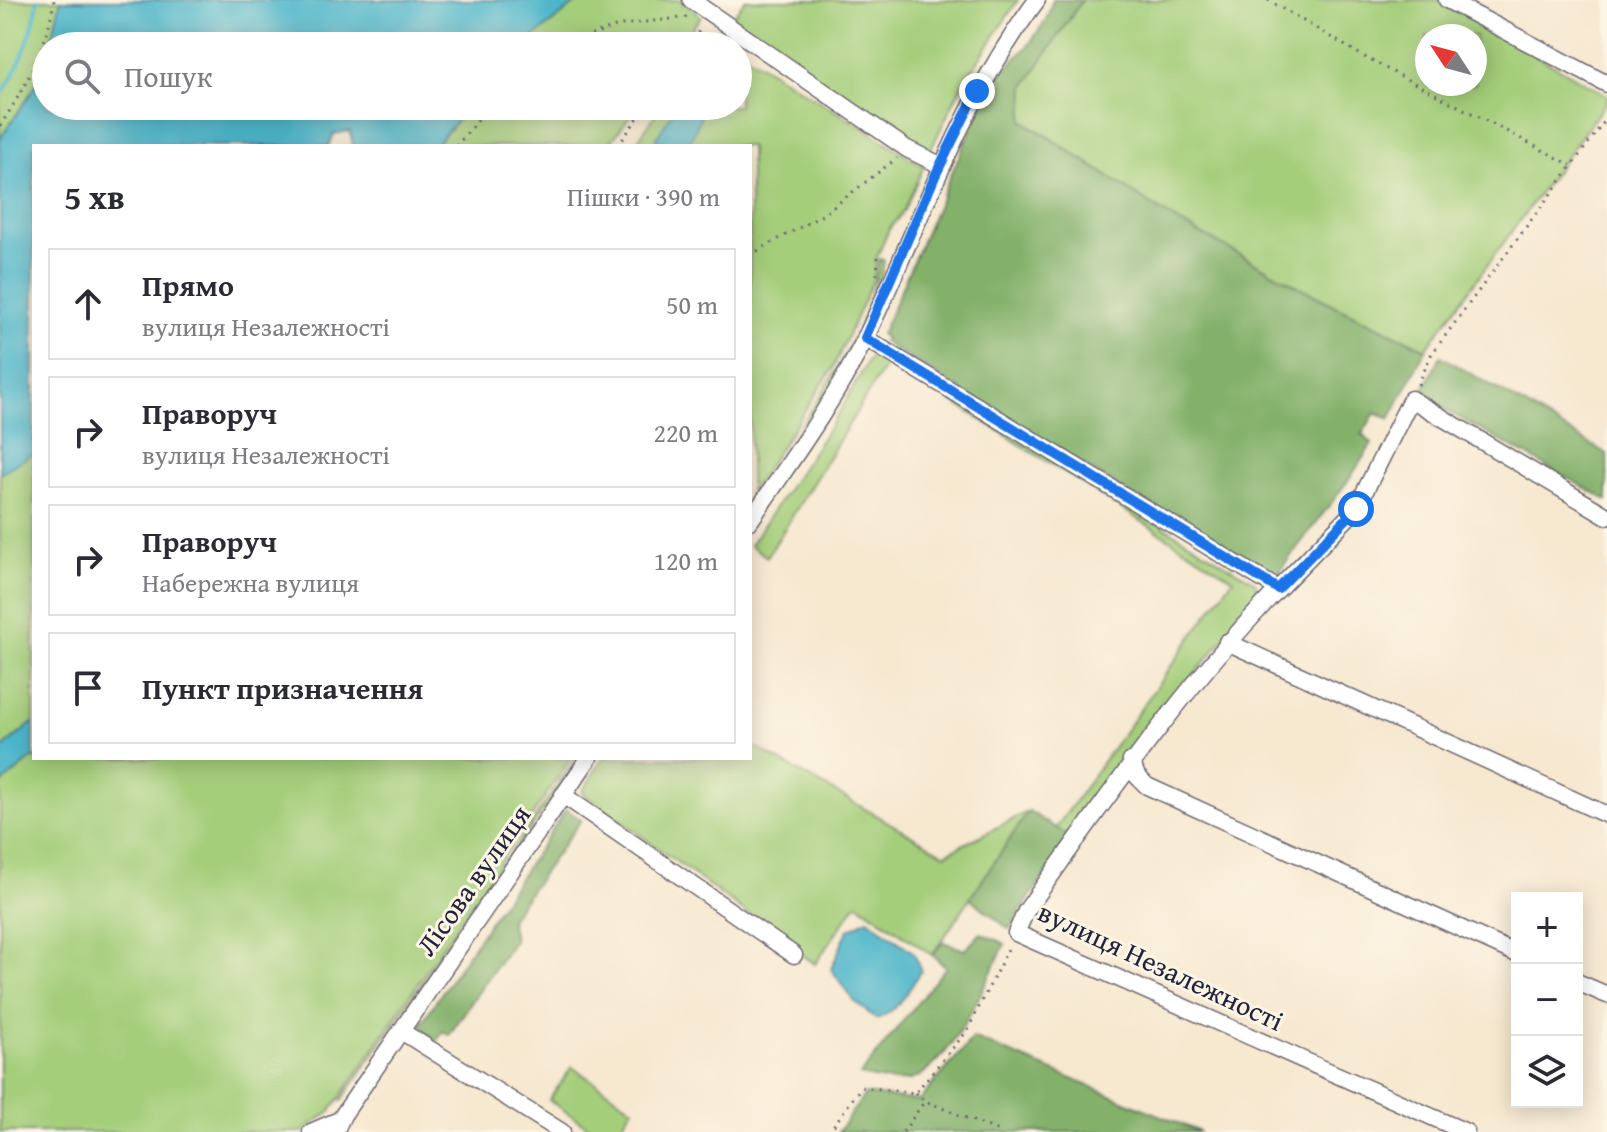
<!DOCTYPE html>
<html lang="uk">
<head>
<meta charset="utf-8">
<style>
	body { margin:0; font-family:"Gentium Book Plus",serif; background:#f2f2f3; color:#2b2b33 }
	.controls { position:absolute; right:24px; bottom:24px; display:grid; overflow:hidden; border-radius:0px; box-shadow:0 4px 20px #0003 }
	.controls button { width:72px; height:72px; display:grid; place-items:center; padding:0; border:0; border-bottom:2px solid #e1e1e2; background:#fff; color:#2b2b33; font:40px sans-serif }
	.compass { position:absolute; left:1415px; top:24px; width:72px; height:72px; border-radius:50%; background:#fff; box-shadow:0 4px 20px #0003; rotate:306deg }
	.stop { position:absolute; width:24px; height:24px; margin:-18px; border:6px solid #1a73e8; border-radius:50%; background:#fff }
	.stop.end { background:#1a73e8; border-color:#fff; box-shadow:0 2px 8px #0008 }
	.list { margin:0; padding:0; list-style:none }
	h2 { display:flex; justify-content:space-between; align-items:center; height:104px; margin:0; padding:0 32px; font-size:34px }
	h2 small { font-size:26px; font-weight:400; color:#7c7c81 }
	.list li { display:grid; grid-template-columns:52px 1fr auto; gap:24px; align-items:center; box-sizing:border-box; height:112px; margin:0 16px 16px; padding:0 16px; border:2px solid #e1e1e2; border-radius:0px }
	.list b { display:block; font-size:30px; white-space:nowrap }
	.list p { margin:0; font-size:26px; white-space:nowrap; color:#7c7c81 }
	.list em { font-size:26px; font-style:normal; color:#7c7c81 }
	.icon { flex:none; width:44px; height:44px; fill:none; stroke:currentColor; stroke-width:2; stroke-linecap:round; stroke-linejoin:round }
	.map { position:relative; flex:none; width:1607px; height:1132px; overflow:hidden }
	.search { position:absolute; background:#fff; box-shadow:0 4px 20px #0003; left:32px; top:32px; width:720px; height:88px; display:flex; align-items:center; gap:20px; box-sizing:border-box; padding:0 28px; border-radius:44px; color:#7c7c81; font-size:30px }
	.panel { position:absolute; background:#fff; box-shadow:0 4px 20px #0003; left:32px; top:144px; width:720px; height:616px; border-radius:0px }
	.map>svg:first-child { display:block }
	.green { fill:#a4ce7a; stroke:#63785a; stroke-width:2; fill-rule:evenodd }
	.forest { fill:#83b16a; stroke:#526a52; stroke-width:2 }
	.water { fill:#4db6ca; stroke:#386c82; stroke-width:2 }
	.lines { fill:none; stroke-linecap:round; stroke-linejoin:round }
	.stream { stroke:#4db6ca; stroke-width:4 }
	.minor-casing { stroke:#6d676f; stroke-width:19 }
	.path { stroke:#6d676f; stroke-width:3; stroke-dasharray:2 6; stroke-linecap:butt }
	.minor { stroke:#fff; stroke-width:16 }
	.route { stroke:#1a73e8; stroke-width:10 }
	.labels { text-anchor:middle; stroke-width:6; stroke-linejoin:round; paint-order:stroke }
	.street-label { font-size:28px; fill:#22223b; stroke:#fcf5e5 }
</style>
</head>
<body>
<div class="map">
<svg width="1607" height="1132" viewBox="0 0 1607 1132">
	<rect width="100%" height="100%" fill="#fcf5e5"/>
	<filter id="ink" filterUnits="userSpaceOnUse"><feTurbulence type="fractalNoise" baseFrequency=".0125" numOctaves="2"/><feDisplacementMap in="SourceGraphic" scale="16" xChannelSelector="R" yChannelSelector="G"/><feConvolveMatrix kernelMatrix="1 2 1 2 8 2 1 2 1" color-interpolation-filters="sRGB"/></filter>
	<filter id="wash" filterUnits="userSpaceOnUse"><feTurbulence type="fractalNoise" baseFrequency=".006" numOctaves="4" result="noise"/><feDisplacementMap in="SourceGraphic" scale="32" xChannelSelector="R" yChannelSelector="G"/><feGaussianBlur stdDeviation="1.8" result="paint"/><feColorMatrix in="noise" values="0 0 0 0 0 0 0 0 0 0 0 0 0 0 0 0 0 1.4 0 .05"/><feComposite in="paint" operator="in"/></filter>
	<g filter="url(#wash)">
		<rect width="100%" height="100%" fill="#f7e8d0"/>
		<g class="green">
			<path d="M0,0H61L50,46H46C46,81 18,111 0,139Z"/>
			<polygon points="580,0 679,0 701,16 680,46 523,46"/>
			<polygon points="745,0 1018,0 961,87 930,151 908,143 732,18"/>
			<path d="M1082,0H1438L1607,95V101L1426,349L1337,307L1175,220L1023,120L1025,86ZM1427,36H1475V84H1427Z"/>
			<polygon points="742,53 924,166 903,212 889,229 877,257 874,278 833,368 750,493 750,146 634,146 661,106 738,106 738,57"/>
			<polygon points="470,106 637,106 608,146 434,146"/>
			<path d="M880,259L884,260C874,343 797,440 750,507V499C795,433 869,339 880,259Z"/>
			<polygon points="0,295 34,330 34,722 0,750"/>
			<polygon points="879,354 1255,582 1259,597 1125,757 1070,837 1056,828 1233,579 888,361 767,557 750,545 839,413 870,357"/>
			<polygon points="750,744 945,854 1029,811 932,955 857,903 815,964 582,792 603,758 750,758"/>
			<polygon points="34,757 34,758 571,758 331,1111 302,1132 0,1132 0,785"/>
			<polygon points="576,758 580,758 341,1101 554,790"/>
			<polygon points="572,1067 633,1108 617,1132 596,1132 549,1100"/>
		</g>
		<g class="forest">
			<polygon points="1053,0 1082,0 1025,86 1023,121 1175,220 1337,307 1426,349 1390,419 1375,413 1362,434 1372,444 1350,478 1272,581 883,342 885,338 881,335 978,113 1002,72 1028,46 1046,20"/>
			<polygon points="1441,356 1607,454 1607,500 1420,396"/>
			<polygon points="566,809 581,820 510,919 514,940 449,1035 443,1031 435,1042 420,1025"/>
			<polygon points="1029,811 1070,837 1009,929 970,898"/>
			<path d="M981,933L1005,944C987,979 947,1078 904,1081C890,1083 874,1078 860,1075L946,967L932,955L943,942L965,950Z"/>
			<polygon points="973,1038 1200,1132 838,1132 865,1094 919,1101"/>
		</g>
		<g class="water">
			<polygon points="61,0 580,0 523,46 50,46"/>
			<polygon points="46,58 46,106 470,106 434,146 353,146 350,131 334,134 328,146 34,146 34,453 0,473 0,139 36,85"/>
			<polygon points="676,106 706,106 688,146 664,146 656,139"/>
			<polygon points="34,722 34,757 0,785 0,750"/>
			<path d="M868,919L914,953L921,971C909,989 898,1012 876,1019L853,1000L831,969L848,930Z"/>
		</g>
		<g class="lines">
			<path class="stream" d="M0,97C19,68 33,35 38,0"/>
		</g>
	</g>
	<g filter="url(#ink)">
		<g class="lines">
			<g class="minor-casing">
				<g id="minor">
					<polyline points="691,0 907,149 940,165"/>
					<polyline points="1447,0 1607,84"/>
					<polyline points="865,338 1278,589 1356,509 1411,399 1607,516"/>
					<path d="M750,521C790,462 832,405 864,341C921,223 957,108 1037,0"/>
					<path d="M1278,589C1183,688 1105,799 1026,911L1016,933L1466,1132"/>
					<polyline points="1227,642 1607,815"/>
					<polyline points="1131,761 1137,776 1147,786 1517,954"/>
					<polyline points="563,795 794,955"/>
					<polyline points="1577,982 1607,995"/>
					<polyline points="401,1031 562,1132"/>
					<polyline points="311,1132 339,1120"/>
					<polyline points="335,1132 343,1115 589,758"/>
				</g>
			</g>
			<g class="path">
				<polyline points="1268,0 1368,59 1571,165"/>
				<polyline points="561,46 621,25 687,17"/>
				<polyline points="688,46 702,27"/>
				<path d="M0,126C26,86 47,48 54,0"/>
				<polyline points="456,146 490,106"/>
				<polyline points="618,146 646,106"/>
				<polyline points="750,255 824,214 897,158"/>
				<polyline points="877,275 878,257"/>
				<polyline points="1418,385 1431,355 1607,118"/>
				<polyline points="915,1093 925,1101 1001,1132"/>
				<polyline points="829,1132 861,1087 915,1093 967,1031 1009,947"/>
				<polyline points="903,1132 924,1102"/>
			</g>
			<use href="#minor" class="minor"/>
		</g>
	</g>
	<g class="lines" filter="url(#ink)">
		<polyline class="route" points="977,91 936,174 865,338 1278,589 1356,509"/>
	</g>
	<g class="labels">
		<g class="street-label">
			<text transform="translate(473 880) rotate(-55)" y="10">Лісова вулиця</text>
			<text transform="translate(1161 966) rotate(25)" y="10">вулиця Незалежності</text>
		</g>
	</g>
</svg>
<div class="controls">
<button>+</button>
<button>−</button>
<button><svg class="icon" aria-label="layers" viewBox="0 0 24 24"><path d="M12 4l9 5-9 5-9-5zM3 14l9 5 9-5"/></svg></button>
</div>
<svg class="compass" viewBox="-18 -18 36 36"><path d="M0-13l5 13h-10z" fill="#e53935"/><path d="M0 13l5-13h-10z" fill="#7c7c81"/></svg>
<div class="stop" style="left:1356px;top:509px"></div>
<div class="stop end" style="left:977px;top:91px"></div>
<div class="search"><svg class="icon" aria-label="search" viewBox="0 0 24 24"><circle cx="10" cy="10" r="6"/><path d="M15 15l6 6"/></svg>Пошук</div>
<section class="panel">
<h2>5 хв<small>Пішки · 390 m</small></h2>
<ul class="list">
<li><svg class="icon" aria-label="ahead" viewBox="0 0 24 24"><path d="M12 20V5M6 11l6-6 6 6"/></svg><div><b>Прямо</b><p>вулиця Незалежності</p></div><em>50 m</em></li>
<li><svg class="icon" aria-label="right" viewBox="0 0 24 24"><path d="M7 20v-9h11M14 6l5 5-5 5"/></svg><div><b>Праворуч</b><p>вулиця Незалежності</p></div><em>220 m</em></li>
<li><svg class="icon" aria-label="right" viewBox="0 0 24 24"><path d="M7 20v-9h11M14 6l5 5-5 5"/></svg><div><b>Праворуч</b><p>Набережна вулиця</p></div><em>120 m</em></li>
<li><svg class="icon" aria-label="arrive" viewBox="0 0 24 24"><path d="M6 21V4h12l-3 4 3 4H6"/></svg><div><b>Пункт призначення</b></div></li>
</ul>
</section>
</div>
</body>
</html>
